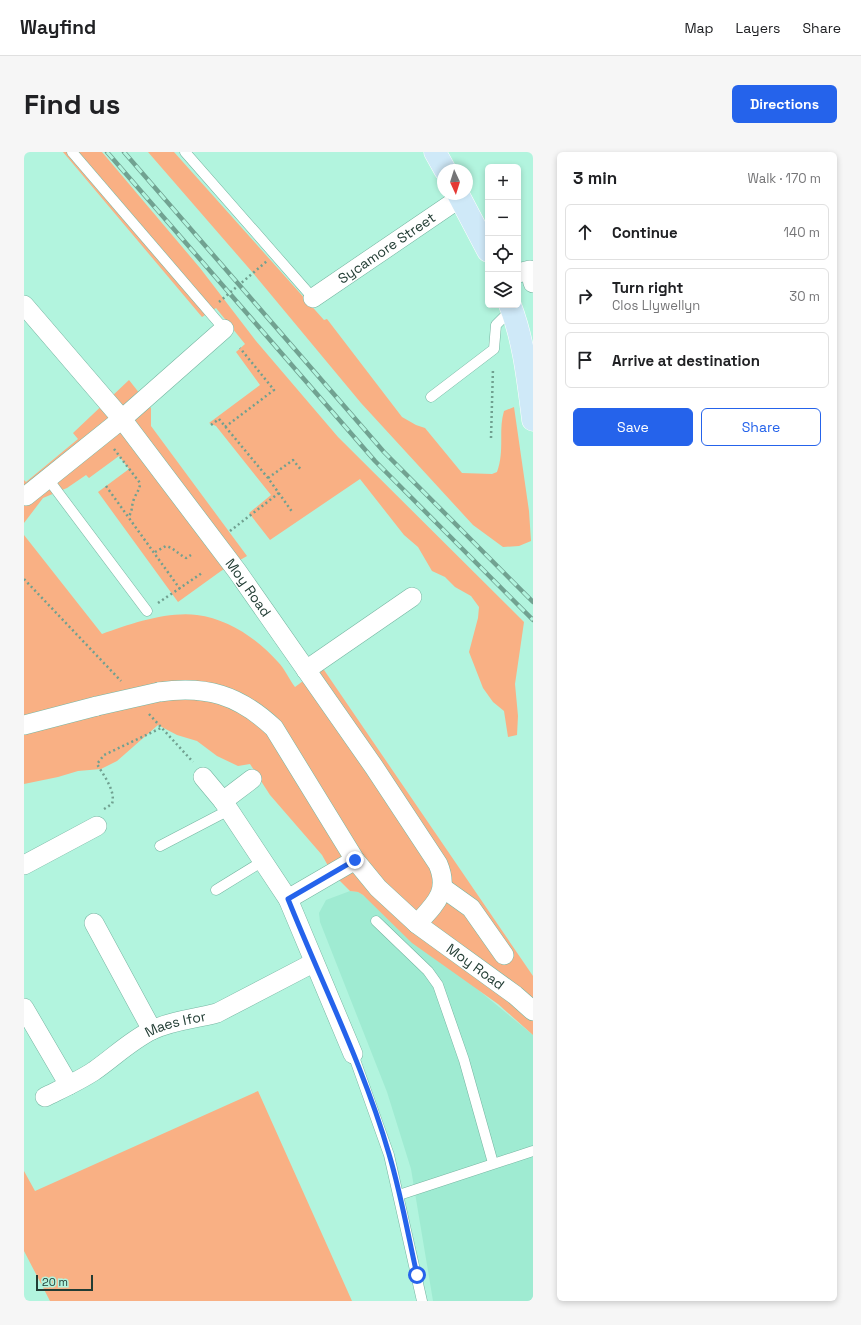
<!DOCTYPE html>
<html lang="en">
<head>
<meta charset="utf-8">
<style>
	body { margin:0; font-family:"Space Grotesk",sans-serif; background:#f6f6f6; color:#202124 }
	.controls { position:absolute; right:12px; top:12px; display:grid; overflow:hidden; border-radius:6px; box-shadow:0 2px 6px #0003 }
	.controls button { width:36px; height:36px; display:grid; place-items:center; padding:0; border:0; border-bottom:1px solid #e0e0e0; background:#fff; color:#202124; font:20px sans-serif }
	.compass { position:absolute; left:413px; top:12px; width:36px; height:36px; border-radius:50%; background:#fff; box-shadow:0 2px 6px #0003; rotate:176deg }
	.scale { position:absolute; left:12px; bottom:10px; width:57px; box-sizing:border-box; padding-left:4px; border:2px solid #223d34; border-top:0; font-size:11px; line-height:14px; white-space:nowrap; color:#223d34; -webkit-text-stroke:3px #b2f4de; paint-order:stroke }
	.stop { position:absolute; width:12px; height:12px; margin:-9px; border:3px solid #2563eb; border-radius:50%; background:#fff }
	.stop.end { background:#2563eb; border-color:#fff; box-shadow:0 1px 4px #0008 }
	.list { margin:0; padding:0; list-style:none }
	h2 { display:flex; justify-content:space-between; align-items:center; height:52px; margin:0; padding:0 16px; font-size:17px }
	h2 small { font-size:13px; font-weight:400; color:#757577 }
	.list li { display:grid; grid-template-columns:26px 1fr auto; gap:12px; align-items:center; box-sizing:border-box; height:56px; margin:0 8px 8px; padding:0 8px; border:1px solid #e0e0e0; border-radius:6px }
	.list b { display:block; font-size:15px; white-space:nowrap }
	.list p { margin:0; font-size:13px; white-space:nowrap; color:#757577 }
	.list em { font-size:13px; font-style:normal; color:#757577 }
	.actions { display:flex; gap:8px; padding:12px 16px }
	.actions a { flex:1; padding:9px 0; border:1px solid #2563eb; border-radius:6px; text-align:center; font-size:14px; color:#2563eb }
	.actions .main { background:#2563eb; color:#fff }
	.icon { flex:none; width:22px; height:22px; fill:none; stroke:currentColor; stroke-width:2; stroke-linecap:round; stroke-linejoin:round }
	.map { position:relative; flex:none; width:509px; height:1149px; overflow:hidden; border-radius:6px }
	header { display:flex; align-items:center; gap:24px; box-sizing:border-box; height:56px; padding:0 20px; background:#fff; border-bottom:1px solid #e0e0e0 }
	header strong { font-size:19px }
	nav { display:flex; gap:22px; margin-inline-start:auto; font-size:14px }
	.intro { display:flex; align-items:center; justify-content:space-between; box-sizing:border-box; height:96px; padding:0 24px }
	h1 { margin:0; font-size:28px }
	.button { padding:10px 18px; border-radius:6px; background:#2563eb; color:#fff; font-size:14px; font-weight:700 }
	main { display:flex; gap:24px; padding:0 24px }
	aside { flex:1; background:#fff; border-radius:6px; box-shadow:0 2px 6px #0003 }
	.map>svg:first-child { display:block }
	.built { fill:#9febd2 }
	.green { fill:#f9b084 }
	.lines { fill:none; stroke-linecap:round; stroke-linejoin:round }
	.service-casing { stroke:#75b5a1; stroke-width:11 }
	.minor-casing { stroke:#75b5a1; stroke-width:20 }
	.primary-casing { stroke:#fff; stroke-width:23 }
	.path { stroke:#70a090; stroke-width:2.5; stroke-dasharray:2 3; stroke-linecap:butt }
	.service { stroke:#fff; stroke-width:10 }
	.minor { stroke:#fff; stroke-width:19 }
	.primary { stroke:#cfe9f8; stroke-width:22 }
	.rail-casing { stroke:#71a291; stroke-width:4.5 }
	.rail { stroke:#b2f4de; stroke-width:3; stroke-dasharray:9; stroke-linecap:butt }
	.minor-bridge-casing { stroke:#75b5a1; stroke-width:20; stroke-linecap:butt }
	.path-bridge { stroke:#70a090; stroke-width:2.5; stroke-dasharray:2 3; stroke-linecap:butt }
	.minor-bridge { stroke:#fff; stroke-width:19 }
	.route { stroke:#2563eb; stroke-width:5 }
	.labels { text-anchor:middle; stroke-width:3.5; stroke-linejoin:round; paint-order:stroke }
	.street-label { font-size:14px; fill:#223d34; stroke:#b2f4de }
</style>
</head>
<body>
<header>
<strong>Wayfind</strong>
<nav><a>Map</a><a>Layers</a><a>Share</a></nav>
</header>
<div class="intro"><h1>Find us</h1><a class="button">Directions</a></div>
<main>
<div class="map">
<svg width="509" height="1149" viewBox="0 0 509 1149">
	<rect width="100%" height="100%" fill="#b2f4de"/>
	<polygon class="built" points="326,739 334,740 339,743 509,883 509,1149 409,1149 387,1017 363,940 296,770 295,761 302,748"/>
	<g class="green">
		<polygon points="39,0 78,0 176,116 232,189 314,285 500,470 491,532 494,564 493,583 484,585 480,559 469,550 459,536 445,500 454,466 455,455 447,444 431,435 421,425 408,419 394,395 380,383 336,327 246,388 225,361 247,343 192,274 185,271 236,233 212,200 221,192 192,156 178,165"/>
		<path d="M124,0H150L300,168L303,167L378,265L392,273L401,276L438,321L468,322L473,320C481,298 474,279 480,259L490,255L505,359L507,389L495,394L479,395L449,373L337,251L229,121Z"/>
		<polygon points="105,228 127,256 127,274 223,404 197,419 154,450 74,340 105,317 95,304 65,326 62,323 43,336 19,346 0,371 0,328 2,330 54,287 49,281"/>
		<path d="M0,383L78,482C105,472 144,459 173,463C204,467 234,487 254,510C261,517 265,527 271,535L298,515L509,824V883L474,852L388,791L339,743L334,740L326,739L308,721L298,703L246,643L226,612L214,614L193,604L173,589L153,583L134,573L93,609L77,617L54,619L34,625L0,632Z"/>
		<polygon points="234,939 328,1149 26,1149 0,1099 0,1019 11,1039"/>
	</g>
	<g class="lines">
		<g class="service-casing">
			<g id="service">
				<polyline points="48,0 200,177"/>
				<polyline points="161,0 289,146"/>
				<polyline points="407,245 470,197 472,173 488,157"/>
				<polyline points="24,327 123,459"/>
				<polyline points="136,694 205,658"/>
				<polyline points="192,738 239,709"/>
				<polyline points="352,769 404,819 414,833 440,908 469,1011"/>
				<polyline points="329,902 365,1003 398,1149"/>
				<polyline points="375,1043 509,999"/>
			</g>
		</g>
		<g class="minor-casing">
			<g id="minor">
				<polyline points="494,121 506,118 509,131"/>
				<path id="s1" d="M289,146L436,46"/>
				<path id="s2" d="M0,153L98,267L213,419L350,615L414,712C426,740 411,752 393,772"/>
				<polyline points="2,344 98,267 200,177"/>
				<polyline points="282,518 388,445"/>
				<path id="s3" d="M135,540C182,533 215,543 250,576L331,708L354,736L393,772L491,843L509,859"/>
				<polyline points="0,573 73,554"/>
				<polyline points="179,625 199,649 264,747 329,902"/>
				<polyline points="199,649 228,627"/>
				<polyline points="0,713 73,674"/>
				<polyline points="419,736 447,756 480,803"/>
				<polyline points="264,747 331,708"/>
				<polyline points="70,771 128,878"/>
				<polyline points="0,856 45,933"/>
				<path id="s4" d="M21,945C37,937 55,929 70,919C90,905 106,889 128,878C149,868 171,867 193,861L289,811"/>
			</g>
		</g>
		<g class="primary-casing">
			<g id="primary">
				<polyline points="411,0 421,18"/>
				<polyline points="434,42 464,99"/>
				<path d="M486,153C500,189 504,229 509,268"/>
			</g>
		</g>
		<g class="path">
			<polyline points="187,273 195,267 244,326 269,361"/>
			<polyline points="201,275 250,238 216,196"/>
			<polyline points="467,286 469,216"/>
			<path d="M90,297L116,331C116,338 112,341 110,347C107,354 109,358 105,364"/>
			<polyline points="244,326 269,308 278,319"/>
			<polyline points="82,334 156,437"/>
			<polyline points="206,379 255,341"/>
			<path d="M131,400L142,394C150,396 154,402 162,406L167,403"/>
			<polyline points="0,427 97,529"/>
			<polyline points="134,451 178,421"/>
			<polyline points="125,562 169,610"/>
			<path d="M80,657L88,652C92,639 80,624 73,612L80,603L137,576"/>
		</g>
		<use href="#service" class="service"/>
		<use href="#minor" class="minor"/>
		<use href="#primary" class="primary"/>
		<g class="rail-casing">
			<g id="rail">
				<polyline points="83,0 351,309 509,468"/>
				<polyline points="100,0 360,300 509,450"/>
			</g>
		</g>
		<use href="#rail" class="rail"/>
		<g class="minor-bridge-casing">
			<polyline id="minor-bridge" points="73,554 135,540"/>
		</g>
		<polyline class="path-bridge" points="195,150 243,109"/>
		<use href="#minor-bridge" class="minor-bridge"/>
	</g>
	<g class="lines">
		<path class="route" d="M331,708L264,747C298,832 340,915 365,1002C377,1042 384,1083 393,1123"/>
	</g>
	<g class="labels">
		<g class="street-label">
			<text dy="5" stroke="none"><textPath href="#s1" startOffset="89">Sycamore Street</textPath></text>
			<text dy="5" stroke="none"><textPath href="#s2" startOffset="361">Moy Road</textPath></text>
			<text dy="5" stroke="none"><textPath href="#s3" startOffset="442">Moy Road</textPath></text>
			<text dy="5" stroke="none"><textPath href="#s4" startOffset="151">Maes Ifor</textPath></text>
		</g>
	</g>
</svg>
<div class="controls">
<button>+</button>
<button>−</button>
<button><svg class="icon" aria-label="locate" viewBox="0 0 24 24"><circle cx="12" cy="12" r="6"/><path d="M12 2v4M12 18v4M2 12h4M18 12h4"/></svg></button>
<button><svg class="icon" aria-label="layers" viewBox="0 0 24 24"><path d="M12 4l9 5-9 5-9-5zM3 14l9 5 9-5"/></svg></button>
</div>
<svg class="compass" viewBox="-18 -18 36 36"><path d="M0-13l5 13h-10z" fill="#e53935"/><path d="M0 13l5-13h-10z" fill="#757577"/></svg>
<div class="scale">20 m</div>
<div class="stop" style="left:393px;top:1123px"></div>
<div class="stop end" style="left:331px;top:708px"></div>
</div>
<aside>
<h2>3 min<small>Walk · 170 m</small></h2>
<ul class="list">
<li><svg class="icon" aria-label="ahead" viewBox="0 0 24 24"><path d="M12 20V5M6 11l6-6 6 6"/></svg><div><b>Continue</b></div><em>140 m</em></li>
<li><svg class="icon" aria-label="right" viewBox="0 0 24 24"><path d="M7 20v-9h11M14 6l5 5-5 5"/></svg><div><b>Turn right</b><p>Clos Llywellyn</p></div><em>30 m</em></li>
<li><svg class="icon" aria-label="arrive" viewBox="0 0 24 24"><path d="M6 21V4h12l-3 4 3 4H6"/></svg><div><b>Arrive at destination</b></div></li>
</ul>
<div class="actions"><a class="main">Save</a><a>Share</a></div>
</aside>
</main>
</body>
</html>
